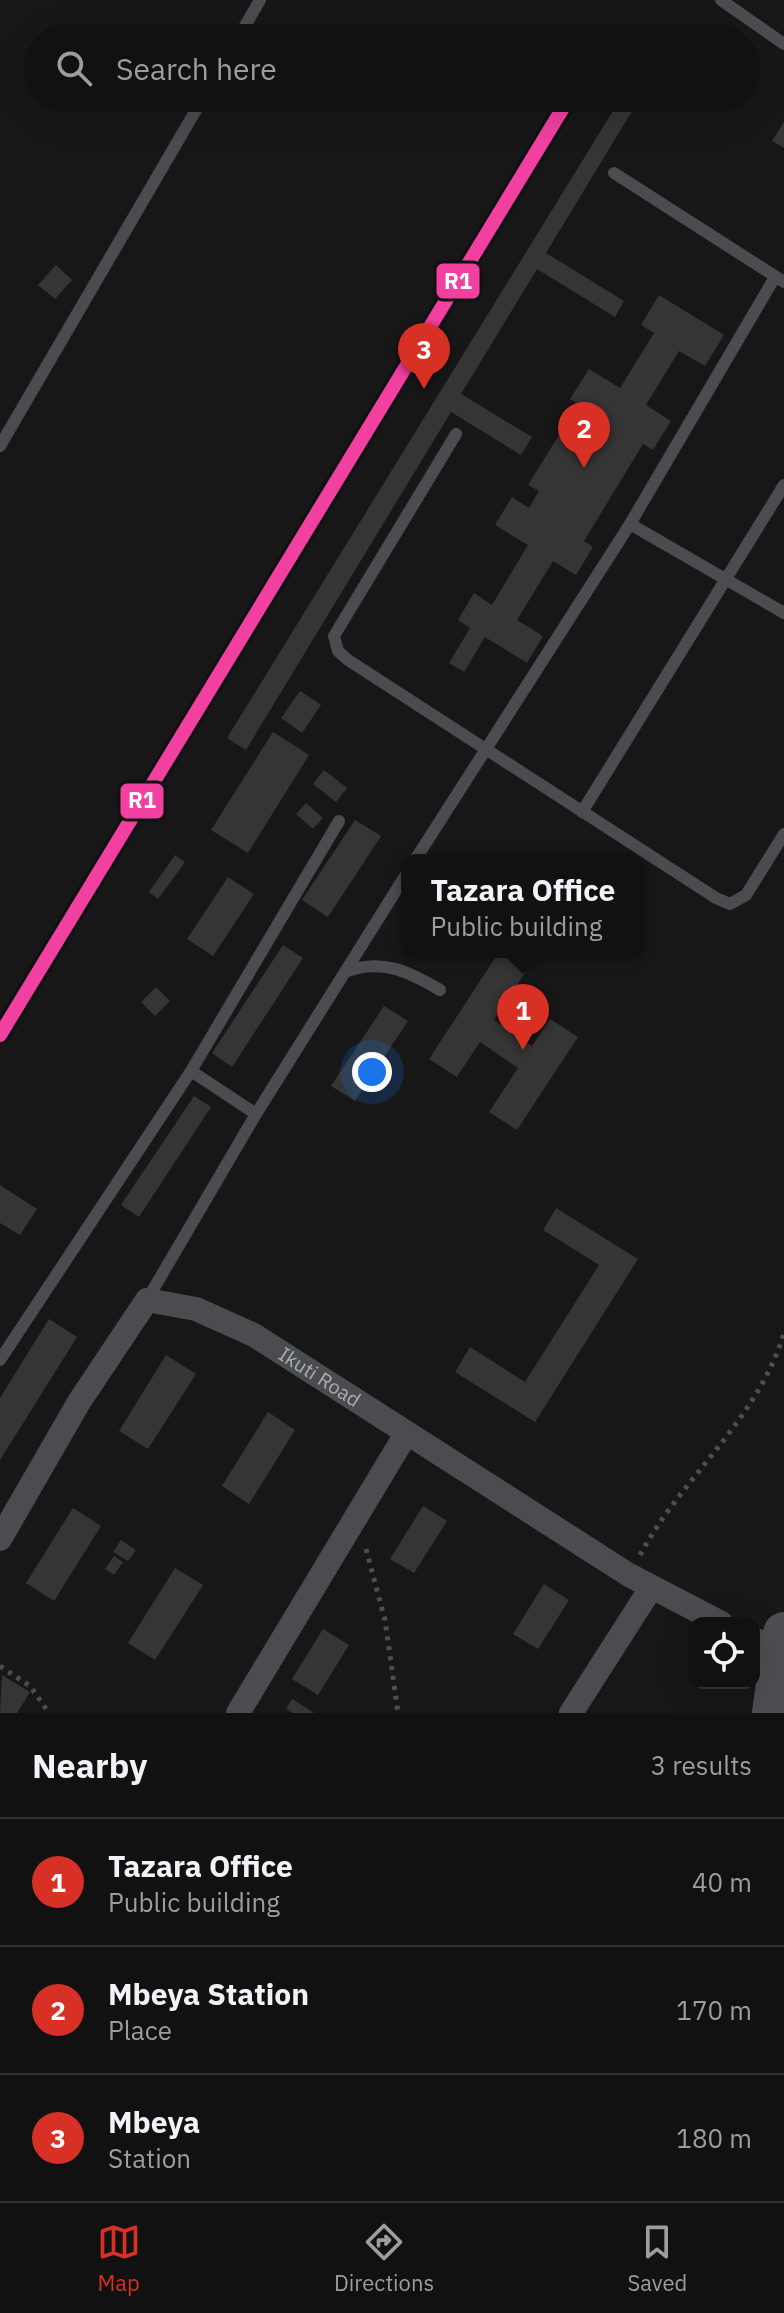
<!DOCTYPE html>
<html lang="en">
<head>
<meta charset="utf-8">
<style>
	body { margin:0; font-family:"IBM Plex Sans",sans-serif; background:#1a1a1a; color:#f1f3f6 }
	.controls { position:absolute; right:24px; bottom:24px; display:grid; overflow:hidden; border-radius:16px; box-shadow:0 8px 32px #0002 }
	.controls button { width:72px; height:72px; display:grid; place-items:center; padding:0; border:0; border-bottom:2px solid #303131; background:#111; color:#f1f3f6; font:40px sans-serif }
	.you { position:absolute; left:372px; top:1072px; width:28px; height:28px; margin:-20px; border:6px solid #fff; border-radius:50%; background:#1a73e8; box-shadow:0 0 0 12px #1a73e833 }
	.badge { display:grid; place-items:center; width:52px; height:52px; border-radius:50%; background:#d93025; color:#fff; font-size:26px; font-weight:700 }
	.pin { position:absolute; translate:-50% -66px; filter:drop-shadow(0 2px 4px #0008) }
	.pin::after { content:''; position:absolute; top:42px; width:28px; height:24px; background:inherit; clip-path:polygon(0 0,100% 0,50% 100%) }
	.popup { position:absolute; left:401px; top:854px; width:244px; height:104px; box-sizing:border-box; display:grid; place-content:center; border-radius:16px; background:#111; filter:drop-shadow(0 2px 6px #0005); font-size:26px; white-space:nowrap; color:#9c9d9f }
	.popup b { font-size:30px; color:#f1f3f6 }
	.popup::after { content:''; position:absolute; left:50%; top:100%; margin-left:-16px; border:16px solid transparent; border-top-color:#111 }
	.list { margin:0; padding:0; list-style:none }
	h2 { display:flex; justify-content:space-between; align-items:center; height:104px; margin:0; padding:0 32px; font-size:34px }
	h2 small { font-size:26px; font-weight:400; color:#9c9d9f }
	.list li { display:grid; grid-template-columns:52px 1fr auto; gap:24px; align-items:center; box-sizing:border-box; height:128px; padding:0 32px; border-top:2px solid #303131 }
	.list b { display:block; font-size:30px; white-space:nowrap }
	.list p { margin:0; font-size:26px; white-space:nowrap; color:#9c9d9f }
	.list em { font-size:26px; font-style:normal; color:#9c9d9f }
	.icon { flex:none; width:44px; height:44px; fill:none; stroke:currentColor; stroke-width:2; stroke-linecap:round; stroke-linejoin:round }
	.map { position:relative; flex:none; width:784px; height:1713px; overflow:hidden }
	.search { position:absolute; background:#111; box-shadow:0 8px 32px #0002; left:24px; right:24px; top:24px; height:88px; display:flex; align-items:center; gap:20px; box-sizing:border-box; padding:0 28px; border-radius:44px; color:#9c9d9f; font-size:30px }
	.sheet { height:488px; background:#111 }
	nav { display:flex; justify-content:space-around; align-items:center; box-sizing:border-box; height:112px; border-top:2px solid #303131; background:#111; font-size:22px; color:#9c9d9f }
	nav a { display:grid; justify-items:center; gap:4px }
	nav .on { color:#d93025 }
	.map>svg:first-child { display:block }
	.building { fill:#353536 }
	.lines { fill:none; stroke-linecap:round; stroke-linejoin:round }
	.path { stroke:#4d4e52; stroke-width:5; stroke-dasharray:4 6; stroke-linecap:butt }
	.service { stroke:#4b4c50; stroke-width:12 }
	.minor { stroke:#4b4c50; stroke-width:24 }
	.trunk { stroke:#4e4e52; stroke-width:42 }
	.rail-1-casing { stroke:#111113; stroke-width:20 }
	.rail-1 { stroke:#f240a1; stroke-width:14 }
	.labels { text-anchor:middle; stroke-width:7; stroke-linejoin:round; paint-order:stroke }
	.street-label { font-size:20px; fill:#a8adb8; stroke:#111113 }
	.line-badge { stroke:#111113; stroke-width:3 }
	.badge-label { font-size:22px; text-anchor:middle; font-weight:bold; fill:#fff }
</style>
</head>
<body>
<div class="map">
<svg width="784" height="1713" viewBox="0 0 784 1713">
	<rect width="100%" height="100%" fill="#171717"/>
	<g class="building">
		<polygon points="621,98 640,98 546,253 624,301 615,317 537,269 461,394 532,437 521,455 451,412 246,750 227,738"/>
		<polygon points="784,122 784,148 772,141"/>
		<polygon points="56,265 72,280 55,299 38,285"/>
		<polygon points="659,295 724,335 705,366 679,351 646,405 671,421 653,450 643,444 584,541 593,547 576,575 553,561 517,620 543,636 527,663 485,637 464,672 449,663 470,628 458,620 474,593 492,605 528,545 495,525 512,497 529,508 539,491 528,485 567,422 578,428 589,410 570,399 589,369 620,388 654,333 641,325"/>
		<polygon points="300,691 321,705 302,733 281,718"/>
		<polygon points="273,732 309,755 248,853 211,830"/>
		<polygon points="324,770 347,788 336,802 313,784"/>
		<polygon points="306,803 323,818 313,829 296,814"/>
		<polygon points="355,820 381,836 328,917 302,900"/>
		<polygon points="175,855 185,862 158,899 149,892"/>
		<polygon points="228,877 254,894 213,956 187,939"/>
		<polygon points="283,945 303,958 232,1067 212,1053"/>
		<polygon points="499,952 539,952 494,1020 532,1046 550,1019 578,1037 517,1130 489,1112 518,1068 480,1042 457,1077 429,1059"/>
		<polygon points="156,987 170,1001 155,1016 141,1002"/>
		<polygon points="384,1006 408,1021 355,1101 331,1086"/>
		<polygon points="194,1096 211,1107 139,1217 121,1205"/>
		<polygon points="0,1185 37,1209 20,1235 0,1223"/>
		<polygon points="556,1208 638,1259 535,1422 455,1372 470,1347 525,1382 599,1265 543,1230"/>
		<polygon points="49,1319 77,1337 0,1460 0,1398"/>
		<polygon points="166,1355 196,1374 148,1449 119,1431"/>
		<polygon points="268,1412 295,1430 249,1504 222,1486"/>
		<polygon points="423,1506 447,1521 414,1573 390,1559"/>
		<polygon points="73,1508 101,1526 54,1601 26,1583"/>
		<polygon points="121,1540 136,1550 128,1561 113,1552"/>
		<polygon points="114,1556 123,1562 114,1575 105,1569"/>
		<polygon points="175,1568 203,1585 155,1660 128,1643"/>
		<polygon points="544,1584 569,1600 538,1649 513,1634"/>
		<polygon points="323,1629 349,1645 318,1695 292,1679"/>
		<polygon points="2,1675 30,1692 17,1713 0,1713"/>
		<polygon points="292,1699 314,1713 293,1713 286,1709"/>
	</g>
	<g class="lines">
		<g class="path">
			<polyline points="366,1549 385,1620 398,1713"/>
			<path d="M640,1555C682,1477 758,1420 784,1333"/>
			<polyline points="0,1666 30,1686 49,1713"/>
		</g>
		<g class="service">
			<polyline points="721,0 784,44"/>
			<polyline points="238,38 260,0"/>
			<polyline points="614,173 784,282"/>
			<polyline points="456,434 334,636 338,651 348,660 716,898 730,904 746,895 784,834"/>
			<polyline points="0,446 203,98"/>
			<polyline points="630,524 784,613"/>
			<polyline points="582,812 784,485"/>
			<polyline points="415,860 630,524 775,277"/>
			<path d="M345,972C381,958 408,971 440,990"/>
			<polyline points="191,1071 256,1114"/>
			<polyline points="147,1300 256,1114 407,873"/>
			<polyline points="0,1360 191,1071 339,821"/>
		</g>
		<g class="minor">
			<path id="s1" d="M0,1539L79,1402L147,1300L196,1309L254,1335L629,1575L721,1623"/>
			<polyline points="754,1639 781,1652"/>
			<polyline points="238,1713 406,1434"/>
			<polyline points="571,1713 651,1588"/>
		</g>
		<polyline class="trunk" points="773,1713 784,1633"/>
		<g class="rail-1-casing">
			<polyline id="rail-1" points="0,1035 569,98"/>
		</g>
		<use href="#rail-1" class="rail-1"/>
	</g>
	<g class="labels">
		<g class="street-label">
			<text dy="7" stroke="none"><textPath href="#s1" startOffset="472">Ikuti Road</textPath></text>
		</g>
	</g>
	<g class="line-badge">
		<rect x="435" y="262" width="46" height="38" rx="8" fill="#f240a1"/>
		<rect x="119" y="782" width="46" height="38" rx="8" fill="#f240a1"/>
	</g>
	<g class="badge-label">
		<text x="458" y="289">R1</text>
		<text x="142" y="808">R1</text>
	</g>
</svg>
<div class="controls">
<button><svg class="icon" aria-label="locate" viewBox="0 0 24 24"><circle cx="12" cy="12" r="6"/><path d="M12 2v4M12 18v4M2 12h4M18 12h4"/></svg></button>
</div>
<div class="you"></div>
<div class="pin badge" style="left:523px;top:1050px">1</div>
<div class="popup"><b>Tazara Office</b>Public building</div>
<div class="pin badge" style="left:584px;top:468px">2</div>
<div class="pin badge" style="left:424px;top:389px">3</div>
<div class="search"><svg class="icon" aria-label="search" viewBox="0 0 24 24"><circle cx="10" cy="10" r="6"/><path d="M15 15l6 6"/></svg>Search here</div>
</div>
<section class="sheet">
<h2>Nearby<small>3 results</small></h2>
<ul class="list">
<li><span class="badge">1</span><div><b>Tazara Office</b><p>Public building</p></div><em>40 m</em></li>
<li><span class="badge">2</span><div><b>Mbeya Station</b><p>Place</p></div><em>170 m</em></li>
<li><span class="badge">3</span><div><b>Mbeya</b><p>Station</p></div><em>180 m</em></li>
</ul>
</section>
<nav>
<a class="on"><svg class="icon" aria-label="map" viewBox="0 0 24 24"><path d="M3 6l6-2 6 2 6-2v14l-6 2-6-2-6 2zM9 4v14M15 6v14"/></svg>Map</a>
<a><svg class="icon" aria-label="directions" viewBox="0 0 24 24"><path d="M12 3l9 9-9 9-9-9zM9 14v-3h6M13 9l2 2-2 2"/></svg>Directions</a>
<a><svg class="icon" aria-label="saved" viewBox="0 0 24 24"><path d="M7 4h10v16l-5-4-5 4z"/></svg>Saved</a>
</nav>
</body>
</html>
